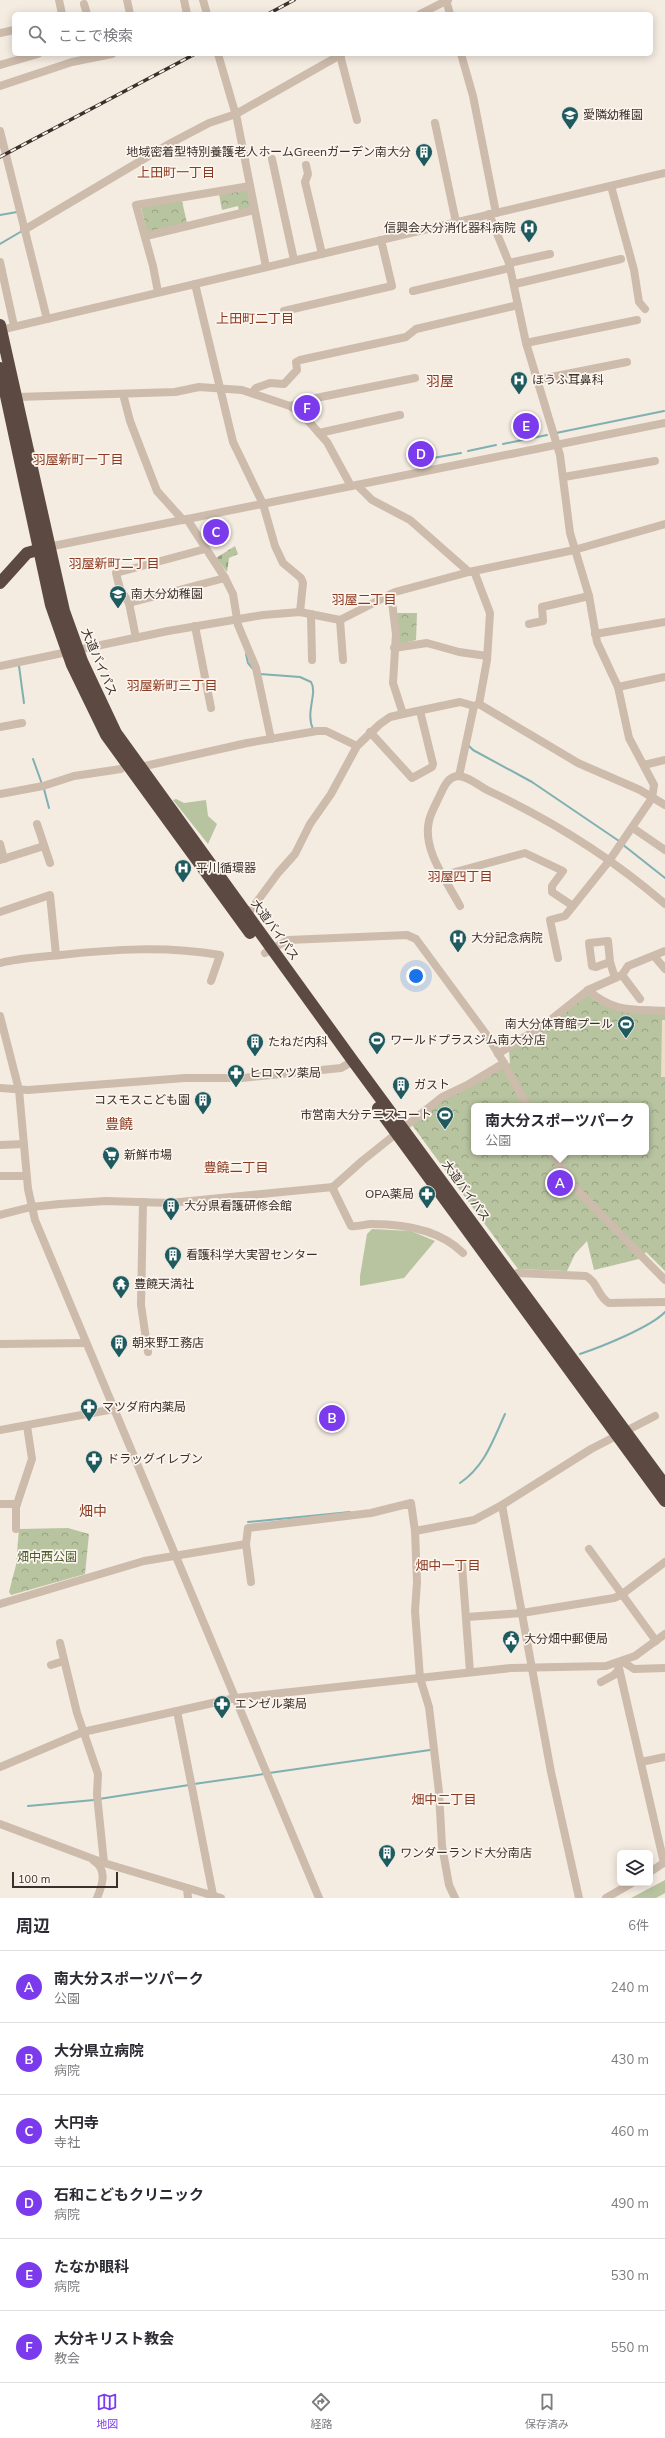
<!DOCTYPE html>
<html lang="ja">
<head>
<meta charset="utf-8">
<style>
	body { margin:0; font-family:Mulish,"Noto Sans JP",sans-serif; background:#f7f7f7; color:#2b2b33 }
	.controls { position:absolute; right:12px; bottom:12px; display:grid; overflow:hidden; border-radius:6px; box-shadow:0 2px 10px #0003 }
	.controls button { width:36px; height:36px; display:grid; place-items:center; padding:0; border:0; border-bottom:1px solid #e1e1e2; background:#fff; color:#2b2b33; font:20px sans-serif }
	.scale { position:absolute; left:12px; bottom:10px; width:106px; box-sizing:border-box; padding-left:4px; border:2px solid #3b302b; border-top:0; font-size:11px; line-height:14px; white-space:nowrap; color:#3b302b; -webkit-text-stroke:3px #fbf5ee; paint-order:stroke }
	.you { position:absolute; left:416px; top:976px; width:14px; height:14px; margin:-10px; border:3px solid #fff; border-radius:50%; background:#1a73e8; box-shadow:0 0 0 6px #1a73e833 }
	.badge { display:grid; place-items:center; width:26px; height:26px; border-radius:50%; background:#7c3aed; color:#fff; font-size:13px; font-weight:700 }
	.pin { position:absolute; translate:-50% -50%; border:2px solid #fff; box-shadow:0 1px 4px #0006 }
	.popup { position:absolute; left:471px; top:1103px; width:178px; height:52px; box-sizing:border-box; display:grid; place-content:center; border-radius:6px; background:#fff; filter:drop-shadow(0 1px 3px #0005); font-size:13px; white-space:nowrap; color:#7c7c81 }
	.popup b { font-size:15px; color:#2b2b33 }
	.popup::after { content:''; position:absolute; left:50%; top:100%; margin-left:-8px; border:8px solid transparent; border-top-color:#fff }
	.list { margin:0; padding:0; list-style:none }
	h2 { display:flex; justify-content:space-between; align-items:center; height:52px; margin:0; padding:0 16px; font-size:17px }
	h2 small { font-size:13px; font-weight:400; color:#7c7c81 }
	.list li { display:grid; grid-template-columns:26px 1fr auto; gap:12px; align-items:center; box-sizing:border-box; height:72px; padding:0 16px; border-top:1px solid #e1e1e2 }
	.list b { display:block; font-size:15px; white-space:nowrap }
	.list p { margin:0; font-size:13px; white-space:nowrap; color:#7c7c81 }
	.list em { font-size:13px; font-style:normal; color:#7c7c81 }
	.icon { flex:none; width:22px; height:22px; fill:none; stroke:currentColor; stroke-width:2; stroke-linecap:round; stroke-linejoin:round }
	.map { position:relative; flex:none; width:665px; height:1898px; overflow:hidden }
	.search { position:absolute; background:#fff; box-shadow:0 2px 10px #0003; left:12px; right:12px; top:12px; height:44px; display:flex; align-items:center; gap:10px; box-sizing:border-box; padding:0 14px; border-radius:6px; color:#7c7c81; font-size:15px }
	.sheet { height:484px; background:#fff }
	nav { display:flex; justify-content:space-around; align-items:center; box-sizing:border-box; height:56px; border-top:1px solid #e1e1e2; background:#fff; font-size:11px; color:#7c7c81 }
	nav a { display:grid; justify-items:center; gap:2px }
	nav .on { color:#7c3aed }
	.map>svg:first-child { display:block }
	.green { fill:#b8c4a0 }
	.forest { fill:url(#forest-crowns); fill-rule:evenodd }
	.cemetery { fill:url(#cemetery-stones) }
	.plaza { fill:#ecdcc8 }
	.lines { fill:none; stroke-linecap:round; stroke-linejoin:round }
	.stream { stroke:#7fb0b2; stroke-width:2 }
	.minor { stroke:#cdbbac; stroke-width:8 }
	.highway { stroke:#5c4a42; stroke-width:12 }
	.rail-casing { stroke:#3b302b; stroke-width:3.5 }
	.rail { stroke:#fbf5ee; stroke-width:2; stroke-dasharray:6; stroke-linecap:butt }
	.labels { text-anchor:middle; stroke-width:3.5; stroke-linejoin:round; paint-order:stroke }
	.poi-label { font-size:12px; fill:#3b302b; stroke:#fbf5ee; text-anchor:start }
	.street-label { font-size:12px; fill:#3b302b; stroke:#fbf5ee }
	.park-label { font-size:12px; fill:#4a5a2e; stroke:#fbf5ee }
	.neighbourhood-label { font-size:13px; fill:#8c3b22; stroke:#fbf5ee }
	.quarter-label { font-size:14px; fill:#8c3b22; stroke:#fbf5ee }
</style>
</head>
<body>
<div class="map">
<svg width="665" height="1898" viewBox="0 0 665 1898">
	<defs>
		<pattern id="forest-crowns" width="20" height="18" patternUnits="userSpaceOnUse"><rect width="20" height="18" fill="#b8c4a0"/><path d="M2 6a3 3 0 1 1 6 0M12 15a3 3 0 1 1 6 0" fill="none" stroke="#97a083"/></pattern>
		<pattern id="cemetery-stones" width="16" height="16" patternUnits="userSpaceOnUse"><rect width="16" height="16" fill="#b8c4a0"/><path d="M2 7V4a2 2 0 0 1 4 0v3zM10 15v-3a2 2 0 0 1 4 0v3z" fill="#97a083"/></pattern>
	</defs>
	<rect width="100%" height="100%" fill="#f4ebe1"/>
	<g class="green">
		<polygon points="176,799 184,803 206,800 208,816 217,824 208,844 173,800"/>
		<polygon points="372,1229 411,1231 435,1241 404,1278 360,1286 360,1276 367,1234"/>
		<polygon points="665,1880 665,1893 656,1898 631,1898"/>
	</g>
	<g class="forest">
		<polygon points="248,190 251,209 239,212 238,206 222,210 219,194"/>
		<polygon points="182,201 187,223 147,232 141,207"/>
		<polygon points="397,613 417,613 416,640 396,645"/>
		<path d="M588,995C610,1014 637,1013 665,1014V1271L646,1252L639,1259L594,1270L587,1241L575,1254L567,1271L518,1269L412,1125L444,1099L471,1087L510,1063L509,1051ZM474,1106H646V1152H474Z"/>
		<polygon points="68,1528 89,1534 85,1574 11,1595 9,1592 16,1565 19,1529"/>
	</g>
	<polygon class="cemetery" points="235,546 238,554 229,558 227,572 216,558"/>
	<polygon class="plaza" points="662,1020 665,1020 665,1077 661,1077"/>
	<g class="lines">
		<g class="stream">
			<polyline points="0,215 17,212"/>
			<polyline points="0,244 22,231"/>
			<polyline points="556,433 664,411"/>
			<polyline points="503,444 547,435"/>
			<polyline points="468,451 496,445"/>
			<polyline points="433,458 461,453"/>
			<polyline points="246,654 248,663 253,669"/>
			<polyline points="19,666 24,703"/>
			<path d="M260,674L300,677L311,682C318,693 305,712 313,729"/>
			<polyline points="468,745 473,750 532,782 619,841"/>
			<polyline points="33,759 42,784"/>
			<polyline points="44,789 49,808"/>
			<polyline points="622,844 665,878"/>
			<path d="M580,1354C601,1347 651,1327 665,1312"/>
			<path d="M460,1483C485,1466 493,1440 505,1414"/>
			<polyline points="248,1522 350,1512"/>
			<polyline points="269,1773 430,1750"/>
			<polyline points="194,1784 264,1774"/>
			<polyline points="99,1799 189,1785"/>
			<polyline points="28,1806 94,1800"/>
		</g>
		<g class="minor">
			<polyline points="59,0 62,14"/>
			<polyline points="127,0 130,14"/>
			<polyline points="184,0 187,14"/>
			<polyline points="203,0 207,14"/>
			<polyline points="446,0 450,14"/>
			<polyline points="84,4 87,14"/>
			<polyline points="420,14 448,0"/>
			<polyline points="0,33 14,30"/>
			<polyline points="218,54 237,119 266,267"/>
			<polyline points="461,54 473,96 496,213"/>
			<polyline points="340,55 357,120"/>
			<polyline points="0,65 38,54"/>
			<polyline points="0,86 72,62 112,54"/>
			<polyline points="435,123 456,222"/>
			<polyline points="0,131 47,319"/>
			<polyline points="272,159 294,260"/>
			<polyline points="306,165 308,174 305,182 322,254"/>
			<polyline points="611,186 634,270 639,302 645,309"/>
			<polyline points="489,214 509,263 526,343 560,455 570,533 589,596 597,642 618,687 629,738 654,785 652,798 609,861 565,916 550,920 558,958"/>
			<polyline points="24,230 169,144 209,123 236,114 342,54"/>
			<polyline points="146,236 254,210"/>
			<polyline points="0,262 14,326"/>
			<polyline points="509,263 550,254"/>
			<polyline points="195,284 233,442 263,504 275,546 283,563 301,578 303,583 300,612"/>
			<polyline points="515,284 621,259"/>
			<polyline points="413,291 510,268"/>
			<polyline points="158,292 153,266 136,205 250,186"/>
			<polyline points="284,311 392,286 381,240"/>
			<polyline points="0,330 665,173"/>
			<polyline points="526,343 637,320"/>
			<polyline points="536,380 627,362"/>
			<polyline points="253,392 256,388 270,383 284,384 297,370 296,362 300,360 406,337 416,329 518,305"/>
			<polyline points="123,394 130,421 157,491 183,520"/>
			<polyline points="17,397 175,392 199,387 242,390 290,406 303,415 327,442 351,486"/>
			<polyline points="290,406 311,399 415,378"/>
			<polyline points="319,433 400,415"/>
			<polyline points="564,477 655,461"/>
			<polyline points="357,485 372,500 410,520 469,572 574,550 665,524"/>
			<polyline points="187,519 225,578 233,594 238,625 256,668 271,739"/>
			<polyline points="48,547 665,423"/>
			<polyline points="474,571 490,613 487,660 479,704"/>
			<polyline points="129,603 225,578"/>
			<polyline points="311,614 312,660"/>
			<polyline points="340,620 343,660"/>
			<polyline points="529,624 543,621 542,607 589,596"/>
			<polyline points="195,626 211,708"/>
			<polyline points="595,634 665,622"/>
			<polyline points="136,638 129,603 120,589 116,573 205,549"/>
			<polyline points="394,648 427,643 459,652 487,656"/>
			<polyline points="0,666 168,631 263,615 300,612 340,620 395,592 469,572"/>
			<polyline points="618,687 665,677"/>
			<polyline points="403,714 460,702 474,706"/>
			<polyline points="0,727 22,723"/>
			<polyline points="370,732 412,778 432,767 433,764 420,711"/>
			<polyline points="644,765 665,760"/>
			<polyline points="140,771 145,766 247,743 317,731 326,731 357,746"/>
			<polyline points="459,776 474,706 479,704 578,763 640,790 665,805"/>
			<polyline points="0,794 43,786 74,776 121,769 129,761"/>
			<polyline points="37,824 50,863"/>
			<polyline points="633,828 665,850"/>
			<polyline points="0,844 4,859"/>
			<polyline points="0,860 44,846"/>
			<polyline points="444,875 525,853 563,871 552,886 552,892 573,906"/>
			<path d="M460,906C447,881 422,850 429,821C431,812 436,804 440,795C444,787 447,778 457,776C468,776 478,785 487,790C551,820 612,858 665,904"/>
			<polyline points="0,912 50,895 56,955"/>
			<polyline points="245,918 278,873 295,854 310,824 331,794 357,746 380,724 390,717 403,714 393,683 396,634 391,594"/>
			<polyline points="654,956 665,969"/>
			<polyline points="610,962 608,941 589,943 592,966 596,967 610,962 615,978"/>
			<path d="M0,963C20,958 40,957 61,955C114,949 167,946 220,955L211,981"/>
			<polyline points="622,975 640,999"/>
			<polyline points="588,990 622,975 628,966 665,951"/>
			<polyline points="0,1016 19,1090 28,1189 35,1220 319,1898"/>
			<path d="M498,1054L548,1022L588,990C614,1013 633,1009 665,1011"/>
			<polyline points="504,1063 527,1106"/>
			<polyline points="0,1088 28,1090 185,1078 242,1078 341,1068 353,1061"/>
			<polyline points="0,1145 24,1144"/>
			<polyline points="552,1152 576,1189 665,1280"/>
			<polyline points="0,1176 26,1176"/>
			<path d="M332,1187L351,1226C358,1227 365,1224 372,1224C404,1224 440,1230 463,1253"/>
			<polyline points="143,1202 141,1305 148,1352"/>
			<polyline points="0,1215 31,1207 60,1204 106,1201 170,1203 333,1187 362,1161 442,1097 469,1084 504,1063 486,1034 416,939 407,935 288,940 265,953"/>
			<path d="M512,1277L517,1273L586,1276C598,1282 597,1296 609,1303L665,1302"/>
			<polyline points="0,1344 86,1343"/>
			<polyline points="0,1430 114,1409"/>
			<polyline points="0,1504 17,1504"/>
			<polyline points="502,1505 551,1772 579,1898"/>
			<polyline points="16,1529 16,1507 32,1459 27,1426"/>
			<polyline points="415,1531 474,1520 502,1505 591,1449 655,1416"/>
			<polyline points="589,1549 656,1641"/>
			<polyline points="462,1565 470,1672"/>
			<polyline points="251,1582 246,1544 248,1528 371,1513 411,1503 415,1531 417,1582 415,1611 420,1678 429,1707 439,1792 442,1846 449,1885 455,1898"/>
			<polyline points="0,1604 144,1561 246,1544"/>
			<polyline points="467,1617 522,1613 614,1598 621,1595 665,1562"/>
			<polyline points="60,1643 77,1713 98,1774 97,1795 104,1863"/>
			<polyline points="623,1662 634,1669 665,1668"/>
			<polyline points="618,1664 664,1863"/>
			<polyline points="51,1665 64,1661"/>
			<polyline points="601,1682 614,1675 619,1669"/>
			<polyline points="177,1711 213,1895"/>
			<polyline points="641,1762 665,1757"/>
			<polyline points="0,1767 83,1732 235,1698 511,1668 606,1666 635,1656 665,1634"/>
			<polyline points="0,1824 104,1863 221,1898"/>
			<path d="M94,1861C108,1870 102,1886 97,1898"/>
			<polyline points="650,1872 665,1862"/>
			<polyline points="187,1888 188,1898"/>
			<polyline points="606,1898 632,1883"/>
		</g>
		<g class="highway">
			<polyline points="0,325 64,611 82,661 116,733 353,1061 665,1485"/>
			<polyline points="0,368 51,605 72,665 106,735 250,933"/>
			<polyline points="0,583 27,553 45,548"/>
			<polyline points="378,1108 665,1501"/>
		</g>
		<g class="rail-casing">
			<g id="rail">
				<polyline points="268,14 294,0"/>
				<polyline points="0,157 195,54"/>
			</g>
		</g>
		<use href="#rail" class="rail"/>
	</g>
	<defs>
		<g id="school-pin" transform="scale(0.9)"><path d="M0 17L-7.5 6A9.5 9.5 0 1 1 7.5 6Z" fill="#1f5a5e" stroke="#fbf5ee"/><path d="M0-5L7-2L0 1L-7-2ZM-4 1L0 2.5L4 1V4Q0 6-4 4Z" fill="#fff"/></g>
		<g id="building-pin" transform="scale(0.9)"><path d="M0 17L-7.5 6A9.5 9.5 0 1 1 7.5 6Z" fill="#1f5a5e" stroke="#fbf5ee"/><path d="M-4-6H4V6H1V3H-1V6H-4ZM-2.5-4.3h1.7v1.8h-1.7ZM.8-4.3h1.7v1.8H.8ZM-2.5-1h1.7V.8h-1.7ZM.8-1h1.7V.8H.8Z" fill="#fff"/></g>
		<g id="hospital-pin" transform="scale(0.9)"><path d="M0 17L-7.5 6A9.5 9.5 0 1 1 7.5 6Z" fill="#1f5a5e" stroke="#fbf5ee"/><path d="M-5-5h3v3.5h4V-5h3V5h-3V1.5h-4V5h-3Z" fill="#fff"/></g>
		<g id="stadium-pin" transform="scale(0.9)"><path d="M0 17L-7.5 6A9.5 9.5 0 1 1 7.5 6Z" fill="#1f5a5e" stroke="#fbf5ee"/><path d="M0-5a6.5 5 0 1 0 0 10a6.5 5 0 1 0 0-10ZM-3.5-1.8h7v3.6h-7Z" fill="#fff"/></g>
		<g id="pharmacy-pin" transform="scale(0.9)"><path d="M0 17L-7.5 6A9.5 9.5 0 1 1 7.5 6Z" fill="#1f5a5e" stroke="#fbf5ee"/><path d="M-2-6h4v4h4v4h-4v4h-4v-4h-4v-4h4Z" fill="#fff"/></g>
		<g id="supermarket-pin" transform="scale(0.9)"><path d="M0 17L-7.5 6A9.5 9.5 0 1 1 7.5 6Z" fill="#1f5a5e" stroke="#fbf5ee"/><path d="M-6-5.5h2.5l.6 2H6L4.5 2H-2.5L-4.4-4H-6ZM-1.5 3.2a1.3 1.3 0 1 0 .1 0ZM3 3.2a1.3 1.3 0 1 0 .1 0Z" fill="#fff"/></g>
		<g id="temple-pin" transform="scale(0.9)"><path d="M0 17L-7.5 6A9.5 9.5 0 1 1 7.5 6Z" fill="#1f5a5e" stroke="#fbf5ee"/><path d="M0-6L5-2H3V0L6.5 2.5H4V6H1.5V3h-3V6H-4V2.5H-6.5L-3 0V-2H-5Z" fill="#fff"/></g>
		<g id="civic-pin" transform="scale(0.9)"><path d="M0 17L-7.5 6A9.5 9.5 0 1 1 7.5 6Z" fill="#1f5a5e" stroke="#fbf5ee"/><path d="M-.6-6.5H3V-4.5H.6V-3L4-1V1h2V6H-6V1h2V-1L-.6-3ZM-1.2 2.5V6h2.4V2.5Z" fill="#fff"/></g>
	</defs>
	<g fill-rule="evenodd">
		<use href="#school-pin" x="570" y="115"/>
		<use href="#building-pin" x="424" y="152"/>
		<use href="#hospital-pin" x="529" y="228"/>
		<use href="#hospital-pin" x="519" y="380"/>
		<use href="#school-pin" x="118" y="594"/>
		<use href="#hospital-pin" x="183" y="868"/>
		<use href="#hospital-pin" x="458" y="938"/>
		<use href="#stadium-pin" x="626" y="1024"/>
		<use href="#stadium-pin" x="377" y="1040"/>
		<use href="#building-pin" x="255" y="1042"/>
		<use href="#pharmacy-pin" x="236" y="1073"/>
		<use href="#building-pin" x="401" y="1085"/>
		<use href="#building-pin" x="203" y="1100"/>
		<use href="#stadium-pin" x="445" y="1115"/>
		<use href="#supermarket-pin" x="111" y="1155"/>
		<use href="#pharmacy-pin" x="427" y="1194"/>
		<use href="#building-pin" x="171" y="1206"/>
		<use href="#building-pin" x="173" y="1255"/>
		<use href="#temple-pin" x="121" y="1284"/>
		<use href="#building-pin" x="119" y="1343"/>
		<use href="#pharmacy-pin" x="89" y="1407"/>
		<use href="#pharmacy-pin" x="94" y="1459"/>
		<use href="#civic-pin" x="511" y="1639"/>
		<use href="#pharmacy-pin" x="222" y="1704"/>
		<use href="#building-pin" x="387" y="1853"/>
	</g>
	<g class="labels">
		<g class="poi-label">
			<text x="583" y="119">愛隣幼稚園</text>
			<text x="411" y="156" text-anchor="end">地域密着型特別養護老人ホームGreenガーデン南大分</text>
			<text x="516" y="232" text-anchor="end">信興会大分消化器科病院</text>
			<text x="532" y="384">ほうふ耳鼻科</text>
			<text x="131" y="598">南大分幼稚園</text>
			<text x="196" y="872">平川循環器</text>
			<text x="471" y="942">大分記念病院</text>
			<text x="613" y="1028" text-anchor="end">南大分体育館プール</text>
			<text x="390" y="1044">ワールドプラスジム南大分店</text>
			<text x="268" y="1046">たねだ内科</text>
			<text x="249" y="1077">ヒロマツ薬局</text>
			<text x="414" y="1089">ガスト</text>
			<text x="190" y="1104" text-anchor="end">コスモスこども園</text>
			<text x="432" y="1119" text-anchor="end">市営南大分テニスコート</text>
			<text x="124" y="1159">新鮮市場</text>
			<text x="414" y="1198" text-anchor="end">OPA薬局</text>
			<text x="184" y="1210">大分県看護研修会館</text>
			<text x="186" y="1259">看護科学大実習センター</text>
			<text x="134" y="1288">豊饒天満社</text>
			<text x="132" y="1347">朝来野工務店</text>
			<text x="102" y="1411">マツダ府内薬局</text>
			<text x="107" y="1463">ドラッグイレブン</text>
			<text x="524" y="1643">大分畑中郵便局</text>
			<text x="235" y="1708">エンゼル薬局</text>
			<text x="400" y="1857">ワンダーランド大分南店</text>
		</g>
		<g class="street-label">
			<text transform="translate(99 662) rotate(67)" y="4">大道バイパス</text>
			<text transform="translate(275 930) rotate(54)" y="4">大道バイパス</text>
			<text transform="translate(466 1191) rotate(54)" y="4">大道バイパス</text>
		</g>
		<g class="park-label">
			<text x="47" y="1561">畑中西公園</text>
		</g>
		<g class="neighbourhood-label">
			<text x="176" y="177">上田町一丁目</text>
			<text x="255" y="323">上田町二丁目</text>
			<text x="78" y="464">羽屋新町一丁目</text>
			<text x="114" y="568">羽屋新町二丁目</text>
			<text x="364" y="604">羽屋二丁目</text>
			<text x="172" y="690">羽屋新町三丁目</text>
			<text x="460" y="881">羽屋四丁目</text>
			<text x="236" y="1172">豊饒二丁目</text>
			<text x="448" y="1570">畑中一丁目</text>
			<text x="444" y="1804">畑中二丁目</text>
		</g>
		<g class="quarter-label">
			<text x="440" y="386">羽屋</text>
			<text x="119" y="1129">豊饒</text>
			<text x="93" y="1516">畑中</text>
		</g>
	</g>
</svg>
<div class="controls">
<button><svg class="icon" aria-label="layers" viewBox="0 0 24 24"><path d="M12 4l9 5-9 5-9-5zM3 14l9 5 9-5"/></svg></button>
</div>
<div class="scale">100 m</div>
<div class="you"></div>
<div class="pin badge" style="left:560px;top:1183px">A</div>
<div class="popup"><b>南大分スポーツパーク</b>公園</div>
<div class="pin badge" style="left:332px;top:1418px">B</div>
<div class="pin badge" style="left:216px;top:532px">C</div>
<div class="pin badge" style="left:421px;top:454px">D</div>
<div class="pin badge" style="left:526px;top:426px">E</div>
<div class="pin badge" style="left:307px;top:408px">F</div>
<div class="search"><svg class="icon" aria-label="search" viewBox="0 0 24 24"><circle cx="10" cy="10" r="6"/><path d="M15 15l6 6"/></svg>ここで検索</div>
</div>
<section class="sheet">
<h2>周辺<small>6件</small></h2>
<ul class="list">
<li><span class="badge">A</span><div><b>南大分スポーツパーク</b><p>公園</p></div><em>240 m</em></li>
<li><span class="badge">B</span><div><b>大分県立病院</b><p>病院</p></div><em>430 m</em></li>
<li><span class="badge">C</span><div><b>大円寺</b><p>寺社</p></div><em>460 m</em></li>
<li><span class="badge">D</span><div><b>石和こどもクリニック</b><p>病院</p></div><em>490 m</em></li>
<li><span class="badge">E</span><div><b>たなか眼科</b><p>病院</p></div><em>530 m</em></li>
<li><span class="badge">F</span><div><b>大分キリスト教会</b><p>教会</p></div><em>550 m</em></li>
</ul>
</section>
<nav>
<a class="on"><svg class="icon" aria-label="map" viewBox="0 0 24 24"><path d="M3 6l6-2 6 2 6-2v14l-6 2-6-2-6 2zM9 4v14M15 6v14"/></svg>地図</a>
<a><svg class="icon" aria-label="directions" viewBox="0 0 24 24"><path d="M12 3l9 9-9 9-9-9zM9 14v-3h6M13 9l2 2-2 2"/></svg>経路</a>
<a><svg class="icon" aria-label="saved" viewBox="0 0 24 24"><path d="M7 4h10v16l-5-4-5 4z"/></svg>保存済み</a>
</nav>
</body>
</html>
